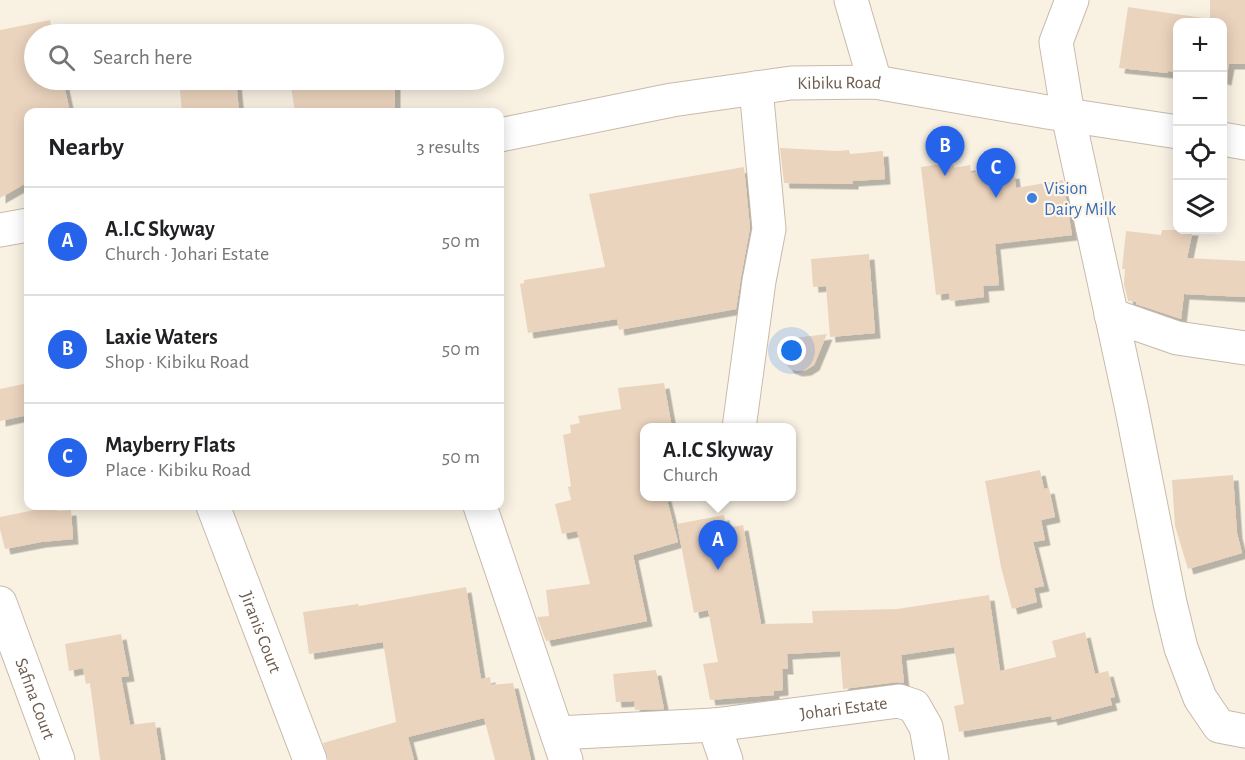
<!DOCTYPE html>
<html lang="en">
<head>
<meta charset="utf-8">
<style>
	body { margin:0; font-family:"Alegreya Sans",sans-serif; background:#f6f6f6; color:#202124 }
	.controls { position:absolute; right:18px; top:18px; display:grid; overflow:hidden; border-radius:12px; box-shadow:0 3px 15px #0003 }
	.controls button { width:54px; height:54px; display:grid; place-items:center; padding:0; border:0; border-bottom:2px solid #e0e0e0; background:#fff; color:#202124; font:30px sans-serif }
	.you { position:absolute; left:792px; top:351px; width:21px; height:21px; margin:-15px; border:4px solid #fff; border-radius:50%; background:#1a73e8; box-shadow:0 0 0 9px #1a73e833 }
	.badge { display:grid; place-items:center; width:39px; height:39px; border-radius:50%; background:#2563eb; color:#fff; font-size:20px; font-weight:700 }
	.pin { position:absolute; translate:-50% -50px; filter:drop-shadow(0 2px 3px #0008) }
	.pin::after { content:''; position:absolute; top:32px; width:21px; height:18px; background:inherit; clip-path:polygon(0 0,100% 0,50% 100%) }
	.popup { position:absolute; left:640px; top:423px; width:156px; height:78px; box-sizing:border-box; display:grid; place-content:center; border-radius:12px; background:#fff; filter:drop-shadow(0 2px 4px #0005); font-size:20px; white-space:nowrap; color:#757577 }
	.popup b { font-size:22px; color:#202124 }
	.popup::after { content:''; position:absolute; left:50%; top:100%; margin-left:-12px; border:12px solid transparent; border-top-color:#fff }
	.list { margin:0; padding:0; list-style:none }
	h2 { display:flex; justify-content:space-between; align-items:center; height:78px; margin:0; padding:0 24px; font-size:26px }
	h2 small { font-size:20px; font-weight:400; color:#757577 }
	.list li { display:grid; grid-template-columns:39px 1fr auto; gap:18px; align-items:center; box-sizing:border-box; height:108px; padding:0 24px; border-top:2px solid #e0e0e0 }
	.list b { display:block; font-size:22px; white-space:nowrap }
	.list p { margin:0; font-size:20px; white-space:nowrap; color:#757577 }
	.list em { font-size:20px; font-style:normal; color:#757577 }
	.icon { flex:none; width:33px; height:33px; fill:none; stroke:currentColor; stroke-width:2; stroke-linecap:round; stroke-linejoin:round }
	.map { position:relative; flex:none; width:1245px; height:760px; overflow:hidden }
	.search { position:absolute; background:#fff; box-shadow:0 3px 15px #0003; left:24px; top:24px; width:480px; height:66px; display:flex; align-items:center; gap:15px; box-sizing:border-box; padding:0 21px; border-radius:33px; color:#757577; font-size:22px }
	.panel { position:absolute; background:#fff; box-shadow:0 3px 15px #0003; left:24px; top:108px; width:480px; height:402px; border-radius:12px }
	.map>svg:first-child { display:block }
	.building { fill:#ebd4be; filter:url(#shadow) }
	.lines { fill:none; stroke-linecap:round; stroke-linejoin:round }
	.minor-casing { stroke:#c8baab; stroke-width:35 }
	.minor { stroke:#fff; stroke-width:33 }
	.shop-dot { fill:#3f7fe0; stroke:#fcf6e8; stroke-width:2 }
	.labels { text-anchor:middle; stroke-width:4.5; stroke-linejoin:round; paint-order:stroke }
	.street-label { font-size:18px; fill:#6d5b4c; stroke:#fcf6e8 }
	.shop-label { font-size:18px; fill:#366cbe; stroke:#fcf6e8; text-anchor:start }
</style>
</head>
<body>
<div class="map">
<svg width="1245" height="760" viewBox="0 0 1245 760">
	<defs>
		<filter id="shadow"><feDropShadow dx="5.5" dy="5.5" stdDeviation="0" flood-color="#0004"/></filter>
	</defs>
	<rect width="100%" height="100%" fill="#f9f2e3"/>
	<g class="building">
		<polygon points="1210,0 1245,0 1245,64 1229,64 1226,80 1222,79 1222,22 1178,22 1178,72 1168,71 1168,73 1119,68 1128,7 1210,19"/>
		<polygon points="50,20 53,34 34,34 34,80 63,80 70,112 28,112 28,182 0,198 0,30"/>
		<polygon points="179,80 236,80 239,112 182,112"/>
		<polygon points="290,80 395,80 395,112 295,112"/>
		<polygon points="780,148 838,151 849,150 850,154 883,151 885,179 853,181 853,184 784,183"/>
		<polygon points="953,162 954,168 970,165 971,173 992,170 993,176 1014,173 1016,188 1063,180 1072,235 995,244 999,285 983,286 984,297 950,301 949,293 936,295 921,167"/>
		<polygon points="744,167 750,228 741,277 736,309 619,330 617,319 528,333 520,284 524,283 524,280 605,267 589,194"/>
		<polygon points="1162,230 1193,230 1187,258 1245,261 1245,297 1184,294 1181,319 1136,304 1137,302 1128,301 1124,284 1125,269 1122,269 1126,231 1161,235"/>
		<polygon points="869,254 875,333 830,337 826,286 813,287 811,259"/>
		<polygon points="827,334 814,365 806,370 797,371 789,368 784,361 783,351 786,343 794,338"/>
		<polygon points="28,383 28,415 0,421 0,389"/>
		<polygon points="664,383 672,428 645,428 645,496 666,496 678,542 633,555 647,621 546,641 537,617 549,616 546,590 590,584 577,531 562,534 555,504 571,500 568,487 571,486 563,435 571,433 570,425 580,423 578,416 621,409 618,388"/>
		<polygon points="1040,470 1044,489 1049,488 1055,517 1041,520 1045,540 1033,542 1044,586 1034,588 1037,602 1012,609 1001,567 985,481"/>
		<polygon points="1233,475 1237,533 1242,553 1188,569 1175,526 1172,480"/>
		<polygon points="54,506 56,506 57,511 71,510 73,539 41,542 5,549 0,529 0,517"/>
		<polygon points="724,515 726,528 743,525 761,624 813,623 812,611 897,609 989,595 1000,671 1056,657 1052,641 1085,632 1095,674 1108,671 1115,697 1110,698 1112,705 1052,720 1051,716 959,732 954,706 964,704 954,647 901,655 904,683 897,682 843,689 840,651 787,654 788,669 782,669 783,690 774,691 774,695 710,700 703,664 718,662 708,610 694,613 677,524"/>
		<polygon points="466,587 481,679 490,677 491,685 513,683 531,760 495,760 484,718 408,737 414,760 328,760 323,743 396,722 383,642 309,654 303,612 358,604 359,606"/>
		<polygon points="121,634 129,676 121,677 130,725 155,722 161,760 100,760 90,683 86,684 83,668 69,671 65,644"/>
		<polygon points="656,670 664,709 635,710 634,701 616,702 613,674"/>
	</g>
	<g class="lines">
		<g class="minor-casing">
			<g id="minor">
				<polyline points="851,0 875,82"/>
				<polyline points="1072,0 1056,42 1068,115 1131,405 1170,603 1181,648 1200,698 1219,726 1245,731"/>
				<path id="s1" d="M500,135L672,100L791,83L875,82L1047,112L1178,132"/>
				<polyline points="1222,139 1245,143"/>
				<polyline points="0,230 28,225"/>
				<polyline points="1111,315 1177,338 1245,348"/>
				<polyline points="739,428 759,281 769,229 756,88"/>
				<path id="s2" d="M213,506L310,760"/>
				<polyline points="480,506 566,760"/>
				<path id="s3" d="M0,603L58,760"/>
				<polyline points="714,725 726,760"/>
				<path id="s4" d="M557,733L714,725L899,701L914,706L926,727L932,760"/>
			</g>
		</g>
		<use href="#minor" class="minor"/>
	</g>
	<circle class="shop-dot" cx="1032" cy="198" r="6"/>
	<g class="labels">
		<g class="street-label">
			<text dy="6" stroke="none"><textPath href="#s1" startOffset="344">Kibiku Road</textPath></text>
			<text dy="6" stroke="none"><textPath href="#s2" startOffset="135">Jiranis Court</textPath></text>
			<text dy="6" stroke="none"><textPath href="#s3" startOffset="102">Safina Court</textPath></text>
			<text dy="6" stroke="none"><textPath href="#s4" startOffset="288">Johari Estate</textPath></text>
		</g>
		<g class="shop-label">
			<text x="1044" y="194">Vision<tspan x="1044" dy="21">Dairy Milk</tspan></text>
		</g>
	</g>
</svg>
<div class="controls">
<button>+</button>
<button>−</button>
<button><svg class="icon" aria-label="locate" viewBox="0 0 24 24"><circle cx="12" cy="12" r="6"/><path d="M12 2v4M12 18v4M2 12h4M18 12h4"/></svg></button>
<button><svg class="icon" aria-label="layers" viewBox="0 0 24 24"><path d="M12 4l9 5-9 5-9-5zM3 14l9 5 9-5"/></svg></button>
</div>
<div class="you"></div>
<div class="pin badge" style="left:718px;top:570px">A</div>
<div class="popup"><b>A.I.C Skyway</b>Church</div>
<div class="pin badge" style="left:945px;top:176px">B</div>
<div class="pin badge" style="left:996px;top:198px">C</div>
<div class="search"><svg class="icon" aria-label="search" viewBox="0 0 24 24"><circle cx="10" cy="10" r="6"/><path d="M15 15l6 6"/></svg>Search here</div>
<section class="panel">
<h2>Nearby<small>3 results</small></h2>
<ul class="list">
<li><span class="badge">A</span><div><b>A.I.C Skyway</b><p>Church · Johari Estate</p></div><em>50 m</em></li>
<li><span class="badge">B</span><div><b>Laxie Waters</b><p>Shop · Kibiku Road</p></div><em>50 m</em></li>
<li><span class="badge">C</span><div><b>Mayberry Flats</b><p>Place · Kibiku Road</p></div><em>50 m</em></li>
</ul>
</section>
</div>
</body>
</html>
